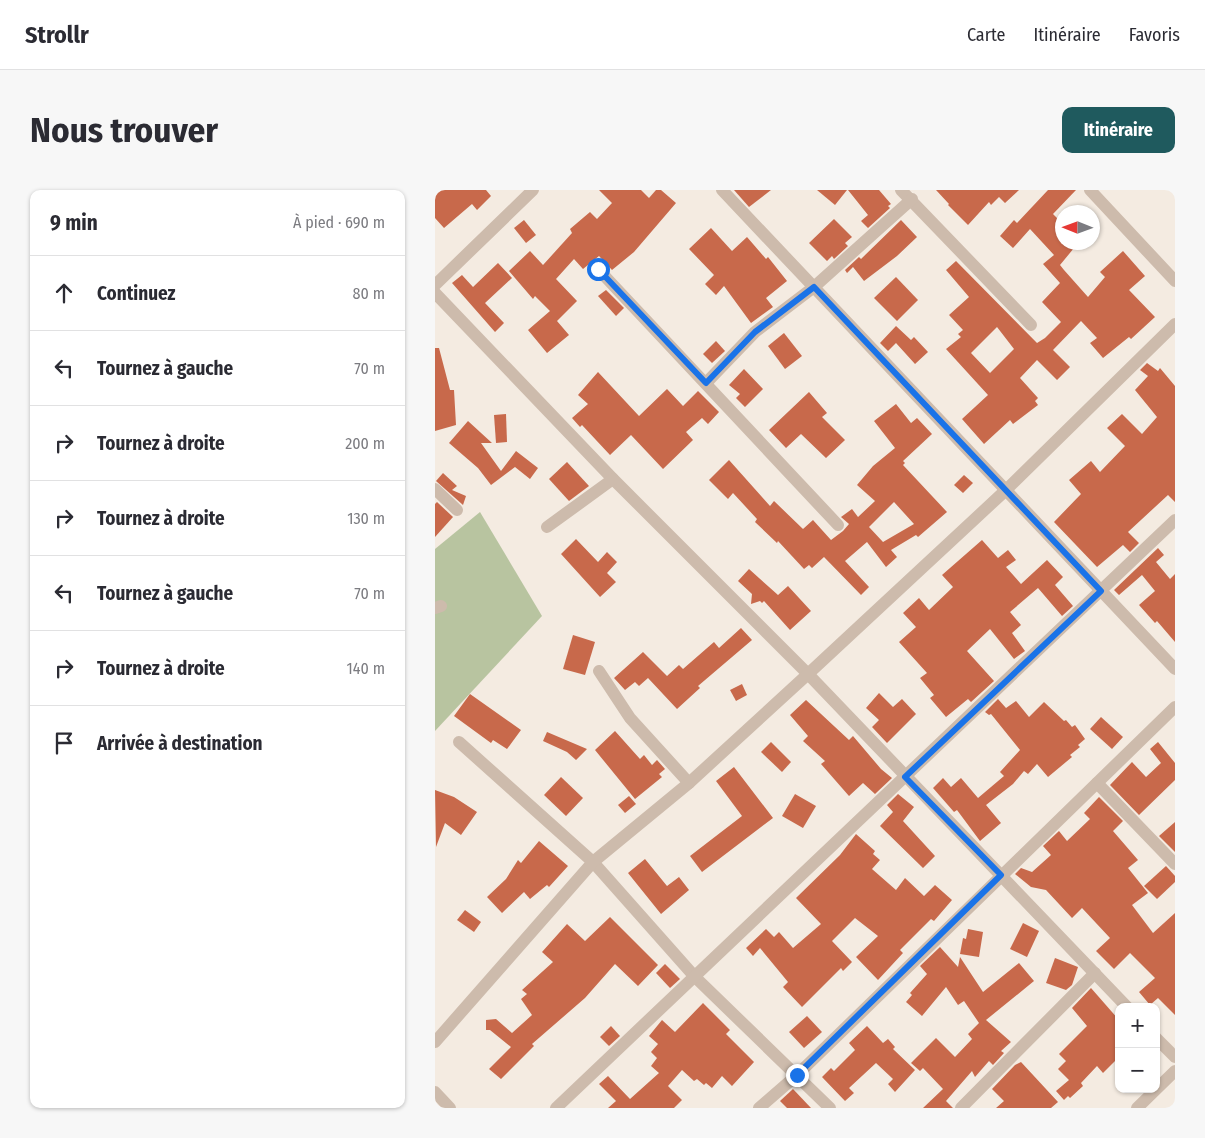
<!DOCTYPE html>
<html lang="fr">
<head>
<meta charset="utf-8">
<style>
	body { margin:0; font-family:"Fira Sans Condensed",sans-serif; background:#f7f7f7; color:#2b2b33 }
	.controls { position:absolute; right:15px; bottom:15px; display:grid; overflow:hidden; border-radius:10px; box-shadow:0 1px 4px #0004 }
	.controls button { width:45px; height:45px; display:grid; place-items:center; padding:0; border:0; border-bottom:1px solid #e1e1e2; background:#fff; color:#2b2b33; font:25px sans-serif }
	.compass { position:absolute; left:620px; top:15px; width:45px; height:45px; border-radius:50%; background:#fff; box-shadow:0 1px 4px #0004; rotate:271deg }
	.stop { position:absolute; width:15px; height:15px; margin:-11px; border:4px solid #1a73e8; border-radius:50%; background:#fff }
	.stop.end { background:#1a73e8; border-color:#fff; box-shadow:0 1px 5px #0008 }
	.list { margin:0; padding:0; list-style:none }
	h2 { display:flex; justify-content:space-between; align-items:center; height:65px; margin:0; padding:0 20px; font-size:21px }
	h2 small { font-size:16px; font-weight:400; color:#7c7c81 }
	.list li { display:grid; grid-template-columns:32px 1fr auto; gap:15px; align-items:center; box-sizing:border-box; height:75px; padding:0 20px; border-top:1px solid #e1e1e2 }
	.list b { display:block; font-size:19px; white-space:nowrap }
	.list em { font-size:16px; font-style:normal; color:#7c7c81 }
	.icon { flex:none; width:28px; height:28px; fill:none; stroke:currentColor; stroke-width:2; stroke-linecap:round; stroke-linejoin:round }
	.map { position:relative; flex:none; width:740px; height:918px; overflow:hidden; border-radius:10px }
	header { display:flex; align-items:center; gap:30px; box-sizing:border-box; height:70px; padding:0 25px; background:#fff; border-bottom:1px solid #e1e1e2 }
	header strong { font-size:24px }
	nav { display:flex; gap:28px; margin-inline-start:auto; font-size:18px }
	.intro { display:flex; align-items:center; justify-content:space-between; box-sizing:border-box; height:120px; padding:0 30px }
	h1 { margin:0; font-size:35px }
	.button { padding:12px 22px; border-radius:10px; background:#1f5a5e; color:#fff; font-size:18px; font-weight:700 }
	main { display:flex; gap:30px; padding:0 30px }
	aside { flex:1; background:#fff; border-radius:10px; box-shadow:0 1px 4px #0004 }
	.map>svg:first-child { display:block }
	.green { fill:#b8c4a0 }
	.building { fill:#c8694b; fill-rule:evenodd }
	.lines { fill:none; stroke-linecap:round; stroke-linejoin:round }
	.minor { stroke:#cdbbac; stroke-width:12 }
	.route { stroke:#1a73e8; stroke-width:6 }
</style>
</head>
<body>
<header>
<strong>Strollr</strong>
<nav><a>Carte</a><a>Itinéraire</a><a>Favoris</a></nav>
</header>
<div class="intro"><h1>Nous trouver</h1><a class="button">Itinéraire</a></div>
<main>
<aside>
<h2>9 min<small>À pied · 690 m</small></h2>
<ul class="list">
<li><svg class="icon" aria-label="ahead" viewBox="0 0 24 24"><path d="M12 20V5M6 11l6-6 6 6"/></svg><div><b>Continuez</b></div><em>80 m</em></li>
<li><svg class="icon" aria-label="left" viewBox="0 0 24 24"><path d="M17 20v-9H6M10 6l-5 5 5 5"/></svg><div><b>Tournez à gauche</b></div><em>70 m</em></li>
<li><svg class="icon" aria-label="right" viewBox="0 0 24 24"><path d="M7 20v-9h11M14 6l5 5-5 5"/></svg><div><b>Tournez à droite</b></div><em>200 m</em></li>
<li><svg class="icon" aria-label="right" viewBox="0 0 24 24"><path d="M7 20v-9h11M14 6l5 5-5 5"/></svg><div><b>Tournez à droite</b></div><em>130 m</em></li>
<li><svg class="icon" aria-label="left" viewBox="0 0 24 24"><path d="M17 20v-9H6M10 6l-5 5 5 5"/></svg><div><b>Tournez à gauche</b></div><em>70 m</em></li>
<li><svg class="icon" aria-label="right" viewBox="0 0 24 24"><path d="M7 20v-9h11M14 6l5 5-5 5"/></svg><div><b>Tournez à droite</b></div><em>140 m</em></li>
<li><svg class="icon" aria-label="arrive" viewBox="0 0 24 24"><path d="M6 21V4h12l-3 4 3 4H6"/></svg><div><b>Arrivée à destination</b></div></li>
</ul>
</aside>
<div class="map">
<svg width="740" height="918" viewBox="0 0 740 918">
	<rect width="100%" height="100%" fill="#f4ebe1"/>
	<polygon class="green" points="45,322 107,426 0,541 0,359"/>
	<g class="building">
		<polygon points="0,0 51,0 56,6 42,20 37,14 9,38 0,28"/>
		<polygon points="164,0 206,0 214,8 221,0 226,0 241,13 199,62 177,80 164,66 148,79 139,69 121,89 142,111 122,131 134,145 112,163 93,140 115,121 100,106 98,109 74,81 95,61 108,75 137,43 135,39 155,22 162,29 177,13"/>
		<polygon points="299,0 336,0 314,17"/>
		<polygon points="382,0 412,0 400,15"/>
		<polygon points="413,0 444,0 456,14 453,16 455,18 433,38 426,31 433,25"/>
		<polygon points="501,0 584,0 570,13 564,7 556,15 554,12 533,35 513,15 514,14"/>
		<path d="M613,0H641L618,24L628,34V52H644L625,75L629,80L653,107L670,87L665,82L688,61L710,86L694,100L720,127L696,149L694,147L668,168L655,153L662,148L646,131L618,160L635,177L622,190L602,170L585,188L603,208L600,211L603,215L578,234L575,230L549,254L527,229L553,205L511,159L526,147L523,144L528,140L514,125L534,107L511,80L521,71L602,153L610,148L626,132L607,112L625,93L608,74L619,65L595,39L578,58L565,46L579,30L582,33ZM562,137L579,159L555,183L536,163Z"/>
		<polygon points="399,29 417,47 410,53 413,56 399,69 397,66 392,71 374,53"/>
		<polygon points="89,30 101,45 91,53 79,38"/>
		<polygon points="466,30 482,47 462,66 429,91 418,77 412,83 410,80 424,67 426,69"/>
		<polygon points="276,38 297,61 312,47 331,69 333,67 352,91 331,108 338,117 316,133 289,96 281,105 270,94 279,85 254,59"/>
		<polygon points="63,73 77,88 50,113 69,133 60,142 17,93 27,85 38,97"/>
		<polygon points="461,87 483,110 462,131 439,108"/>
		<polygon points="171,100 189,118 181,126 163,106"/>
		<polygon points="461,136 476,150 479,147 493,162 480,174 461,153 453,161 445,153"/>
		<polygon points="349,143 367,166 350,179 333,156"/>
		<polygon points="281,151 290,161 277,173 268,164"/>
		<polygon points="0,158 4,158 15,200 19,200 21,235 0,241"/>
		<polygon points="712,173 723,181 725,178 740,196 740,312 733,305 693,342 704,353 695,362 688,355 662,377 619,332 646,304 634,290 656,271 665,282 690,256 672,238 687,224 707,244 722,227 700,200 713,186 705,180"/>
		<polygon points="309,179 328,199 310,217 301,208 305,204 294,195"/>
		<polygon points="163,182 204,226 232,199 248,216 263,201 284,222 273,234 267,228 251,242 258,250 228,279 196,245 175,265 147,235 145,237 137,228 153,214 143,205"/>
		<polygon points="374,202 392,223 387,227 410,250 391,268 366,244 351,258 334,240"/>
		<path d="M461,214L476,233L482,228L497,244L468,271L470,273L468,275L512,322L483,347L481,345L456,360L462,367L451,377L432,352L410,371L434,397L426,405L389,367L377,378L374,375L369,379L343,351L342,353L320,332L322,329L298,303L293,309L274,290L294,270L335,316L339,311L368,339L378,330L396,350L408,341L414,334L406,327L417,319L423,327L440,311L422,295L438,276L460,258L439,231ZM459,312L479,334L448,352L434,337Z"/>
		<polygon points="71,224 72,252 61,253 59,225"/>
		<polygon points="33,231 57,253 46,253 66,281 81,261 103,278 95,289 80,277 56,295 43,278 14,253"/>
		<polygon points="132,272 154,296 134,311 114,289"/>
		<polygon points="8,283 22,296 17,300 31,306 28,315 1,291"/>
		<polygon points="529,285 538,293 528,303 519,295"/>
		<polygon points="2,312 18,327 0,347 0,314"/>
		<polygon points="141,349 163,372 172,362 182,372 172,383 181,392 165,407 126,364"/>
		<polygon points="547,350 563,368 573,360 581,370 571,377 586,394 612,370 628,387 620,395 638,416 627,426 603,398 575,422 586,435 577,443 590,461 579,469 555,439 532,461 559,491 536,512 533,509 511,527 495,508 499,505 485,488 492,483 464,452 481,437 468,423 484,408 494,420 518,397 507,385"/>
		<polygon points="723,358 729,365 721,372 735,389 740,384 740,452 722,431 720,433 704,415 720,401 707,385 684,405 679,400"/>
		<polygon points="314,379 343,405 353,396 376,421 355,440 329,411 327,413 325,411 316,414 317,404 303,391"/>
		<polygon points="306,438 317,450 263,496 265,498 242,519 213,488 204,496 200,492 190,500 179,488 208,462 232,486 244,475 248,479 279,452 284,458"/>
		<polygon points="138,445 160,452 150,485 128,479"/>
		<polygon points="307,494 312,505 301,511 295,500"/>
		<polygon points="444,503 458,517 467,509 481,524 452,553 437,537 444,530 431,518"/>
		<polygon points="35,504 86,540 72,559 58,550 56,553 19,526"/>
		<polygon points="563,509 571,518 581,511 594,527 609,512 629,531 631,530 637,537 640,535 650,549 643,555 645,557 635,565 637,567 613,587 602,574 593,584 589,581 578,594 551,615 566,633 545,651 522,620 519,622 498,598 508,588 516,597 526,588 543,608 569,586 565,582 585,560 556,524 554,525 550,522"/>
		<polygon points="371,510 414,550 418,546 446,579 457,588 440,604 428,593 414,606 386,574 390,571 368,551 373,546 355,525"/>
		<polygon points="666,527 688,547 677,559 655,539"/>
		<polygon points="180,541 205,569 209,565 217,575 222,570 230,579 224,584 227,587 200,609 160,560"/>
		<polygon points="112,542 152,559 141,570 132,562 108,551"/>
		<polygon points="336,552 356,572 347,582 326,562"/>
		<polygon points="723,552 740,573 740,590 704,625 675,595 697,572 711,587 726,573 715,559"/>
		<polygon points="299,577 338,628 267,682 255,666 307,626 281,591"/>
		<polygon points="126,587 148,608 131,626 109,605"/>
		<polygon points="0,600 19,607 42,622 26,645 10,633 1,657"/>
		<polygon points="360,604 381,616 368,638 347,626"/>
		<polygon points="463,604 479,617 468,631 500,666 488,678 445,636 458,622 452,615"/>
		<polygon points="194,606 201,614 190,623 183,615"/>
		<polygon points="664,607 688,631 678,641 703,670 693,678 713,703 697,715 718,743 740,723 740,825 723,808 715,815 704,802 720,788 695,763 679,779 661,761 675,748 647,718 637,728 611,700 596,697 580,684 586,678 597,682 616,665 608,656 624,641 632,651 655,629 649,623"/>
		<polygon points="740,632 740,662 724,646"/>
		<polygon points="421,644 440,661 438,664 445,670 437,679 461,700 470,688 489,706 500,695 517,710 499,731 496,729 465,760 468,763 443,790 421,767 443,746 420,728 397,751 417,772 408,781 406,778 367,817 348,797 353,792 325,758 318,766 311,758 331,739 339,747 344,742 358,758 386,734 361,708 405,665"/>
		<polygon points="104,651 133,676 114,697 112,695 95,709 89,702 67,723 52,707 71,689 83,670 86,673"/>
		<polygon points="210,669 232,696 244,687 254,700 226,724 193,683"/>
		<polygon points="731,676 740,686 740,692 722,709 709,696"/>
		<polygon points="30,720 46,732 39,742 22,730"/>
		<polygon points="175,727 223,775 203,796 180,774 150,808 97,854 99,856 66,889 54,879 76,857 55,840 51,840 51,830 61,829 77,843 97,825 86,809 92,804 87,800 118,772 107,762 132,734 150,751"/>
		<polygon points="588,733 604,741 592,767 575,759"/>
		<polygon points="533,739 548,742 544,767 525,764 528,748 531,749"/>
		<polygon points="505,757 523,777 525,767 548,802 584,773 599,791 551,830 576,852 566,861 569,863 558,875 554,871 540,887 537,881 511,911 518,918 488,918 508,899 488,878 485,881 476,873 501,848 520,867 537,849 533,844 544,833 529,811 523,815 511,797 487,826 471,812 477,805 475,803 492,784 485,776"/>
		<polygon points="620,768 643,777 637,795 631,800 611,793"/>
		<polygon points="230,774 245,789 235,798 221,783"/>
		<polygon points="656,798 684,830 684,867 668,883 662,876 646,893 648,896 635,908 633,906 629,910 621,901 634,890 623,879 631,871 624,864 652,836 637,818"/>
		<polygon points="268,813 295,840 291,844 319,872 297,896 287,886 277,898 271,893 269,895 262,889 259,891 247,880 233,896 247,910 239,918 173,918 181,911 164,894 173,886 195,909 224,883 216,876 222,868 216,862 223,854 214,846 227,830 240,842"/>
		<polygon points="372,826 387,842 369,858 354,842"/>
		<polygon points="176,836 185,846 174,856 165,847"/>
		<polygon points="432,836 448,853 453,849 460,857 458,859 480,880 460,902 453,894 458,889 441,873 414,898 419,903 410,911 387,887 396,878 399,881 420,860 414,853"/>
		<polygon points="586,872 623,912 616,918 561,918 569,911 557,899 580,875"/>
		<polygon points="358,899 376,918 352,918 345,911"/>
	</g>
	<g class="lines">
		<g class="minor">
			<polyline points="287,0 740,479"/>
			<polyline points="466,0 596,135"/>
			<polyline points="655,0 740,91"/>
			<polyline points="163,79 403,335"/>
			<polyline points="0,95 98,0"/>
			<polyline points="0,103 178,289 373,484 692,817"/>
			<polyline points="271,193 320,142 379,97 477,9"/>
			<polyline points="0,299 22,320"/>
			<polyline points="112,337 178,289"/>
			<polyline points="0,418 6,416"/>
			<polyline points="164,481 195,528 254,593"/>
			<polyline points="24,552 158,672 260,787 395,918"/>
			<polyline points="662,593 740,674"/>
			<polyline points="721,848 740,867"/>
			<polyline points="0,852 158,672 254,593 373,484 571,300 740,134"/>
			<polyline points="0,902 15,918"/>
			<polyline points="121,918 740,330"/>
			<polyline points="324,918 362,885 740,517"/>
			<polyline points="526,918 660,783"/>
			<polyline points="702,918 740,881"/>
		</g>
	</g>
	<g class="lines">
		<polyline class="route" points="163,79 271,193 320,142 379,97 666,401 470,587 566,685 362,885"/>
	</g>
</svg>
<div class="controls">
<button>+</button>
<button>−</button>
</div>
<svg class="compass" viewBox="-18 -18 36 36"><path d="M0-13l5 13h-10z" fill="#e53935"/><path d="M0 13l5-13h-10z" fill="#7c7c81"/></svg>
<div class="stop" style="left:163px;top:79px"></div>
<div class="stop end" style="left:362px;top:885px"></div>
</div>
</main>
</body>
</html>
